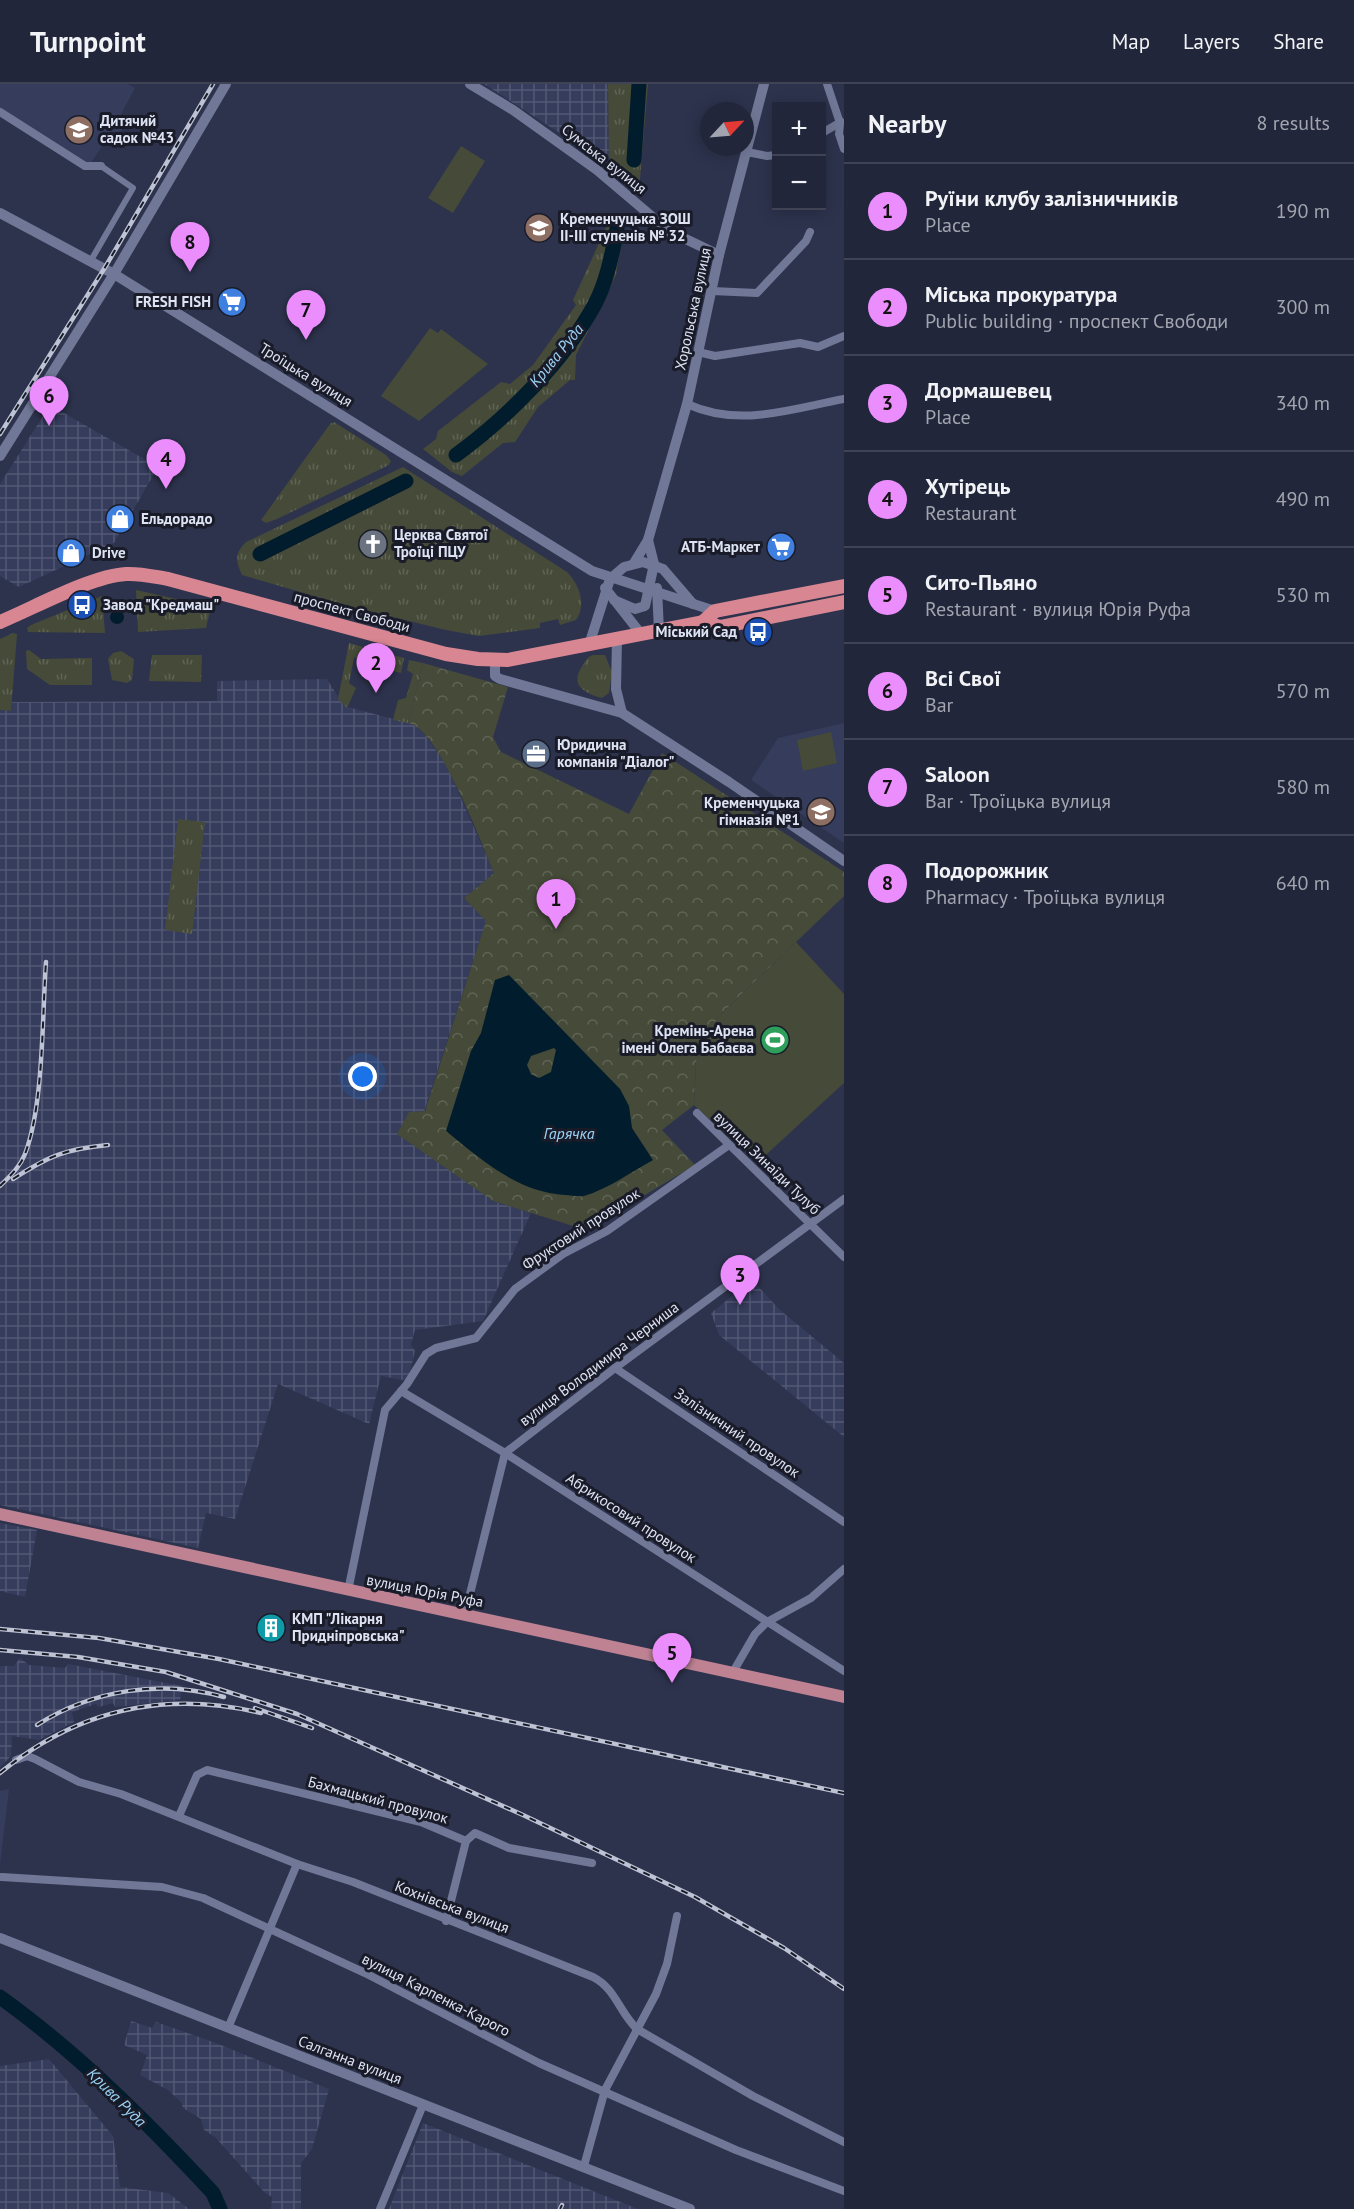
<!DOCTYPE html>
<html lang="en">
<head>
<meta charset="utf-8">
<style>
	body { margin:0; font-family:"PT Sans",sans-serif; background:#2a2e42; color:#f1f3f6 }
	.controls { position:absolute; right:18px; top:18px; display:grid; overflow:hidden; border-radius:0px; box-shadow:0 3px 15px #0003 }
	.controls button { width:54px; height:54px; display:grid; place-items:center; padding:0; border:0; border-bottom:2px solid #3f4354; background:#22263a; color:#f1f3f6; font:30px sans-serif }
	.compass { position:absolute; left:700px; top:18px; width:54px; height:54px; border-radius:50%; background:#22263a; box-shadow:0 3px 15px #0003; rotate:64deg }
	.you { position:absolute; left:363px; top:993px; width:21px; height:21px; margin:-15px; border:4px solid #fff; border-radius:50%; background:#1a73e8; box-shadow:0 0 0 9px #1a73e833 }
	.badge { display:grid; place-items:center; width:39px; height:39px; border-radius:50%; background:#eb8dfc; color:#111; font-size:20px; font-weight:700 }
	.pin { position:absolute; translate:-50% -50px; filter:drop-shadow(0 2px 3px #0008) }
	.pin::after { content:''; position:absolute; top:32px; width:21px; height:18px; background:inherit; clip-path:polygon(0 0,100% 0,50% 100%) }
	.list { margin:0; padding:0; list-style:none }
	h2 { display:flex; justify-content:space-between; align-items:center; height:78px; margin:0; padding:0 24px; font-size:26px }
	h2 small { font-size:20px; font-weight:400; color:#a2a5af }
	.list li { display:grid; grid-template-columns:39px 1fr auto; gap:18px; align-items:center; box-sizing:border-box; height:96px; padding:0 24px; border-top:2px solid #3f4354 }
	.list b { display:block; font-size:22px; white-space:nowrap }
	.list p { margin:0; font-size:20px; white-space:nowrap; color:#a2a5af }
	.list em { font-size:20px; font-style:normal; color:#a2a5af }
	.map { position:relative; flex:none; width:844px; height:2125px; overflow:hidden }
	header { display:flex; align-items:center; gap:36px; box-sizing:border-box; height:84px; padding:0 30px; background:#22263a; border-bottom:2px solid #3f4354 }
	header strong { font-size:28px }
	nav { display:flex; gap:33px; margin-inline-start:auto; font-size:21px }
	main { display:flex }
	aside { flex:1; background:#22263a }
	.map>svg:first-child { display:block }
	.built { fill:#353c5c }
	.industrial { fill:url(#industrial-grid) }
	.grass { fill:url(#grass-tufts) }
	.park { fill:url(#park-crowns) }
	.pitch { fill:#464a38 }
	.water { fill:#011d2d; fill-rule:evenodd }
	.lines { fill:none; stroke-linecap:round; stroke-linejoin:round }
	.river { stroke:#011d2d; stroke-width:15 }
	.pedestrian { stroke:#717897; stroke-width:6 }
	.minor { stroke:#717897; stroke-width:8 }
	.tertiary { stroke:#717897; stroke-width:10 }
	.secondary { stroke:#717897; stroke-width:10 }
	.primary { stroke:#be8293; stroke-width:12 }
	.trunk { stroke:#d88692; stroke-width:14 }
	.rail-casing { stroke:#bdc3d5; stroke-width:4.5 }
	.rail { stroke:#191c28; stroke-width:2; stroke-dasharray:7; stroke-linecap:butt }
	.labels { text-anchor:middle; stroke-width:6; stroke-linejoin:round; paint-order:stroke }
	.poi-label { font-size:15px; font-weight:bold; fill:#dee3f4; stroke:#191c28; text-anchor:start }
	.street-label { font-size:15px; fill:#dee3f4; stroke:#191c28 }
	.water-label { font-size:16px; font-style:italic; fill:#9bd3f7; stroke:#191c28 }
</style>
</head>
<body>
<header>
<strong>Turnpoint</strong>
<nav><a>Map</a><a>Layers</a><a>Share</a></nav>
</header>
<main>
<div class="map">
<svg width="844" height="2125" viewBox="0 0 844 2125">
	<defs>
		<pattern id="industrial-grid" width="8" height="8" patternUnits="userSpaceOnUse" patternTransform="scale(1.5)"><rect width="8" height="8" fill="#353c5c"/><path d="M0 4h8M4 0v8" fill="none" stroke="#525874"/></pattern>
		<pattern id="grass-tufts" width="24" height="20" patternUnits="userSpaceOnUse" patternTransform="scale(1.5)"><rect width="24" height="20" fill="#464a38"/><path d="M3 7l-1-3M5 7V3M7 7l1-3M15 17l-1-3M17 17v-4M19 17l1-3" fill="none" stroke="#606455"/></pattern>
		<pattern id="park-crowns" width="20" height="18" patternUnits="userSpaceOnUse" patternTransform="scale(1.5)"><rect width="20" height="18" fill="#464a38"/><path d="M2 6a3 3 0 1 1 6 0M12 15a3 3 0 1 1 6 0" fill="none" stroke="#606455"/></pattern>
	</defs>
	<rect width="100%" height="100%" fill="#2d334d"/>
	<g class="built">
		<polygon points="0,0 128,0 135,4 120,32 127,37 114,59 107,55 90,80 0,24"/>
		<polygon points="844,639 844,759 751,696 778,654"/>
		<polygon points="9,1705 0,1781 0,1707"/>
	</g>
	<g class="industrial">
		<polygon points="484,0 608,0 609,81"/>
		<polygon points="50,321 158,383 114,459 19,503 0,492 0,400"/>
		<polygon points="327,595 344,622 413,640 424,650 446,680 494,789 464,814 486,837 424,1028 493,1117 531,1129 483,1237 415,1246 411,1261 415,1267 408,1297 381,1292 369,1340 278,1300 235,1435 206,1429 198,1464 0,1421 0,626 11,627 12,618 217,617 217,597"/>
		<polygon points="752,1196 780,1226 844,1279 844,1353 719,1251 711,1229"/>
		<polygon points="0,1439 37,1446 25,1513 0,1507"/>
		<polygon points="20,1574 29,1581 65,1584 68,1580 182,1602 180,1616 115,1623 113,1619 99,1623 96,1620 72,1628 74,1638 39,1656 12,1652 11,1672 0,1683 0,1582 14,1582"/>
		<polygon points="131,1937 152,1944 156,1938 216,1959 329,2005 312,2065 301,2079 301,2125 271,2125 272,2113 265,2109 215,2053 204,2046 201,2035 183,2024 181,2018 168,2006 140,1991 147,1971 124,1961"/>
		<polygon points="49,1975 113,2052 120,2103 168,2109 189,2125 0,2125 0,1982"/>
		<polygon points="423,2039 638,2125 389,2125"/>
	</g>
	<g class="grass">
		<polygon points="608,0 648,0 639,107 619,93 609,81"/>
		<polygon points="611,133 624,138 616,191 576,271 575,296 570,296 538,323 515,358 503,359 462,392 452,388 423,365 436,355 438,347 501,298 510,300 533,281 576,221 573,216"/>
		<polygon points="334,338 386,371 391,377 389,381 277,435 266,439 261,436 330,340"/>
		<path d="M403,383L567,488C579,500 587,521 576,536L560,541L558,535L540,539V544L479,552L446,546L352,523L242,491C235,476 235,469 246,458Z"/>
		<polygon points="136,506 208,522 210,526 206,544 138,548"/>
		<polygon points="102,512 105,549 28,548 27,544 31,541"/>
		<polygon points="13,549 17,550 11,627 0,626 0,555"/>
		<polygon points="349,559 363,563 361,573 354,574 349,599 356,604 347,624 338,615"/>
		<polygon points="29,566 41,575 92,574 92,601 50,601 27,585 26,567"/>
		<polygon points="369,566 384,569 381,584 365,580"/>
		<polygon points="121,567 134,575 132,596 127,599 112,596 108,575 113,569"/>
		<polygon points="389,570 404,574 401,589 385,585"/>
		<polygon points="152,571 202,571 201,598 149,597"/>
		<path d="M593,571H605L612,588L609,609L602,614C583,609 569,600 583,581C586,576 587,573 593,571Z"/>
		<polygon points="409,576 423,579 408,639 393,636 398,616 406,614 413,590 407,586"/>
		<polygon points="178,735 205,738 192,850 165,846"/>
	</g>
	<path class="park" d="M423,579L508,603L493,653L501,668L629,730L662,669L844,788V812L718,933L696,978L694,1021L662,1046L695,1081L586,1146L493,1117L397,1050L409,1028L425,1027L486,837L464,814L494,789C482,761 438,643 408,639Z"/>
	<g class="pitch">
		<polygon points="461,62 485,77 453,129 428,114"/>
		<polygon points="430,244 438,249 441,245 488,280 419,337 381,312"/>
		<polygon points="831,648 837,679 803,687 797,656"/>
		<polygon points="796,858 844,910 844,999 757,1079 694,1021 696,978 718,933"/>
	</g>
	<g class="water">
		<circle cx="117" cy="533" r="7"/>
		<path d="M509,891L620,1005L629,1022L632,1044L653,1076C631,1088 608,1105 584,1112C578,1113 571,1111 565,1111C517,1108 482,1076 446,1047L471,967L481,949L495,896ZM554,964L556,966L551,988L539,994L531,990L527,981L531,972Z"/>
	</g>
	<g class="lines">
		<g class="river">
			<polyline points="634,76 639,0"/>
			<path d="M456,371C508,333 564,277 595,220C607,197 612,170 617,145"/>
			<polyline points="260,470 406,397"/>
			<path d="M0,1913C78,1969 147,2038 213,2109L220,2125"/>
		</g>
		<polyline class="pedestrian" points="90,178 133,104 101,82"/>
		<g class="minor">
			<polyline points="827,0 840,39 839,50 844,65"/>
			<polyline points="0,28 85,82 101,82"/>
			<polyline points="822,49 841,38"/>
			<polyline points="747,68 767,72 776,71"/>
			<polyline points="712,207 757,209 806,157 810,148"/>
			<polyline points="698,268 715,272 800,259 818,263 844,252"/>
			<path d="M687,320C740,344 790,325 844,315"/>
			<polyline points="697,1029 844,1173"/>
			<polyline points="615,1284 844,1438"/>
			<polyline points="401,1307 505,1369 844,1587"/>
			<polyline points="348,1507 385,1326 407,1300 426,1270 436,1264 476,1254 515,1205 563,1170 607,1147 729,1061"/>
			<polyline points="465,1530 505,1369 615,1284 844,1115"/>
			<polyline points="733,1588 755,1550 767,1538 811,1514 844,1485"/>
			<path d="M16,1676L27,1672L35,1675L79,1698L121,1710L297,1780L353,1798L593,1893C616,1905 619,1928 637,1945L753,2012L844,2058"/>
			<polyline points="179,1732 197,1691 207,1686 421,1738 466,1757 475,1749 509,1764 592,1779"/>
			<polyline points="2,1793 162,1803 203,1814 365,1889 539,1979 736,2066 844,2107"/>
			<polyline points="446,1837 466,1757"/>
			<polyline points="228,1944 297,1780"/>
			<polyline points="584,2082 605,2006 656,1910 667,1880 677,1832"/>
			<polyline points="380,2125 423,2021"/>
		</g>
		<g class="tertiary">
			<polyline points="470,0 513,26 597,86 669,147 719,171"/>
			<polyline points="0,372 114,190 226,0"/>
			<polyline points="648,456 654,480"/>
			<polyline points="634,479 648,456 687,320 719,171 764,0"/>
			<polyline points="617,555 616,605 622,629"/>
			<polyline points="495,576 495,592 500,595 622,629 729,698 844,777"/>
			<polyline points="0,1854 690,2125"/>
		</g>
		<g class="secondary">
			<polyline points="0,129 114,190 592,487 715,527"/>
			<polyline points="605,504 641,550"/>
			<polyline points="657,504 659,547"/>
			<polyline points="614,516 635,525 645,522 654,480"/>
			<polyline points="589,561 610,495 624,483 643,478 663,485 693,520"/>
		</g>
		<polyline class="primary" points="0,1430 844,1613"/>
		<g class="trunk">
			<path d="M0,538C34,524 91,492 126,490C140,489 155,493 168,495L446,570L478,575L508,576L703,538L720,543L844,518"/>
			<polyline points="703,538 715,527 844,502"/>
		</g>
		<g class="rail-casing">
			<g id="rail">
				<polyline points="0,350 104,185 213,0"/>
				<path d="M13,1095C49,1072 65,1065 108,1061"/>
				<path d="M0,1102C10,1092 20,1083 25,1070C44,1020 42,932 46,878"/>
				<polyline points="0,1545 99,1554 219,1575 844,1709"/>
				<polyline points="0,1566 78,1573 166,1588 297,1630 523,1731 695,1813 784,1864 844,1905"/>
				<polyline points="255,1624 312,1644"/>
				<path d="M37,1641C92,1606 161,1595 224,1613"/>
				<path d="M0,1689C78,1625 164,1606 261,1629"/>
				<polyline points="560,2125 562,2121"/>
			</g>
		</g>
		<use href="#rail" class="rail"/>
	</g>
	<defs>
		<g id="school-disc" transform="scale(1.5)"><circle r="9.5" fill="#8d6e63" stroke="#191c28"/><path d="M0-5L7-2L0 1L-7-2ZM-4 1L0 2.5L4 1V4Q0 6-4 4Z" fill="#fff"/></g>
		<g id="supermarket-disc" transform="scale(1.5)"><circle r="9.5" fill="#3f7fe0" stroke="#191c28"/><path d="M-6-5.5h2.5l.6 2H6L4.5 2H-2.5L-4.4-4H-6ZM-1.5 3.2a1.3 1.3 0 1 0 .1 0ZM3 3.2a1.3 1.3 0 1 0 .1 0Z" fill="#fff"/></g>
		<g id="shop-disc" transform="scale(1.5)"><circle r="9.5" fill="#3f7fe0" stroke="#191c28"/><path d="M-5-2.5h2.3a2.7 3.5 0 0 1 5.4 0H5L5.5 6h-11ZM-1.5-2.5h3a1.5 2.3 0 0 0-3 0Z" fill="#fff"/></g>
		<g id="church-disc" transform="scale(1.5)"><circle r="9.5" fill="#6b7280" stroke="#191c28"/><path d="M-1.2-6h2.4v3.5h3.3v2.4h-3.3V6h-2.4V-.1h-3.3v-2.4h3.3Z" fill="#fff"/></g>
		<g id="bus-disc" transform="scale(1.5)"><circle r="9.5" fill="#1a4fb4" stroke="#191c28"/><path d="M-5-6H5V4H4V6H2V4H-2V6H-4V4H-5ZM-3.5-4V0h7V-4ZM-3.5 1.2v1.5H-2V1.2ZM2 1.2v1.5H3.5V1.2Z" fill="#fff"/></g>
		<g id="office-disc" transform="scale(1.5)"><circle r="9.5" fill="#5c6f8a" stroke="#191c28"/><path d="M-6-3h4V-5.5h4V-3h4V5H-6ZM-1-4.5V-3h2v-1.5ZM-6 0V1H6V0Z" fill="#fff"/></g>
		<g id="stadium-disc" transform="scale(1.5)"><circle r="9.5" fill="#2e9e5b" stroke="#191c28"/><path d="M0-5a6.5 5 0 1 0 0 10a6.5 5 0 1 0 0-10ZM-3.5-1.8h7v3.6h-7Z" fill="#fff"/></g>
		<g id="building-disc" transform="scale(1.5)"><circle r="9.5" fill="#0f9aa8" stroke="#191c28"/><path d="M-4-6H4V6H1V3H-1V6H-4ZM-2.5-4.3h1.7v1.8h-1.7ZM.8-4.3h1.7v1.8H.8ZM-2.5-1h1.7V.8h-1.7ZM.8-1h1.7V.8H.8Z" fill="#fff"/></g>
	</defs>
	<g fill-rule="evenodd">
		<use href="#school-disc" x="79" y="46"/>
		<use href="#school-disc" x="539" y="144"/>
		<use href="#supermarket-disc" x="232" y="218"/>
		<use href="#shop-disc" x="120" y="435"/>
		<use href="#church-disc" x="373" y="460"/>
		<use href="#supermarket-disc" x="781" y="463"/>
		<use href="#shop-disc" x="71" y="469"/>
		<use href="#bus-disc" x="82" y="521"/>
		<use href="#bus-disc" x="758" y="548"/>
		<use href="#office-disc" x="536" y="670"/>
		<use href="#school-disc" x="821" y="728"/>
		<use href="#stadium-disc" x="775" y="956"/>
		<use href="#building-disc" x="271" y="1544"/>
	</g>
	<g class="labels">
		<g class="poi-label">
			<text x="100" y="42">Дитячий<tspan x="100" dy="17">садок №43</tspan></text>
			<text x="560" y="140">Кременчуцька ЗОШ<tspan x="560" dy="17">ІІ-ІІІ ступенів № 32</tspan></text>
			<text x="211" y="223" text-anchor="end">FRESH FISH</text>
			<text x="141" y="440">Ельдорадо</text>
			<text x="394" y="456">Церква Святої<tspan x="394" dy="17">Троїці ПЦУ</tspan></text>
			<text x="760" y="468" text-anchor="end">АТБ-Маркет</text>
			<text x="92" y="474">Drive</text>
			<text x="103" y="526">Завод "Кредмаш"</text>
			<text x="737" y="553" text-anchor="end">Міський Сад</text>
			<text x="557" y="666">Юридична<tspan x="557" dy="17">компанія "Діалог"</tspan></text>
			<text x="800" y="724" text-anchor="end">Кременчуцька<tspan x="800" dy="17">гімназія №1</tspan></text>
			<text x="754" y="952" text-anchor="end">Кремінь-Арена<tspan x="754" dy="17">імені Олега Бабаєва</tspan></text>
			<text x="292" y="1540">КМП "Лікарня<tspan x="292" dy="17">Придніпровська"</tspan></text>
		</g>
		<g class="street-label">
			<text transform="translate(604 75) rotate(38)" y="5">Сумська вулиця</text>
			<text transform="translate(693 225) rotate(-78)" y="5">Хорольська вулиця</text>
			<text transform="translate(306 291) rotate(32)" y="5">Троїцька вулиця</text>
			<text transform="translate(352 528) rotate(15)" y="5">проспект Свободи</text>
			<text transform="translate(767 1079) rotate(44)" y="5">вулиця Зинаїди Тулуб</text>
			<text transform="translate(581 1145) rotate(-33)" y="5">Фруктовий провулок</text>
			<text transform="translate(599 1280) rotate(-37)" y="5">вулиця Володимира Черниша</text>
			<text transform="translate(737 1349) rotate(34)" y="5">Залізничний провулок</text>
			<text transform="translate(631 1434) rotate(33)" y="5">Абрикосовий провулок</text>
			<text transform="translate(425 1507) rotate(11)" y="5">вулиця Юрія Руфа</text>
			<text transform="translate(378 1716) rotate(15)" y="5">Бахмацький провулок</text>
			<text transform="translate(452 1823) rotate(21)" y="5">Кохнівська вулиця</text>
			<text transform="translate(436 1911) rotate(27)" y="5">вулиця Карпенка-Карого</text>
			<text transform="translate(350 1976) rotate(21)" y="5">Салганна вулиця</text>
		</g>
		<g class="water-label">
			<text transform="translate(556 271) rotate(-51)" y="6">Крива Руда</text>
			<text x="569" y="1055">Гарячка</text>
			<text transform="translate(117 2013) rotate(45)" y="6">Крива Руда</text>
		</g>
	</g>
</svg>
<div class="controls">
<button>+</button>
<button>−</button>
</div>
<svg class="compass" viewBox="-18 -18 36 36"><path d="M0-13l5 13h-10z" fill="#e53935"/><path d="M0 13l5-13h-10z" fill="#a2a5af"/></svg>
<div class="you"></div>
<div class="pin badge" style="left:556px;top:845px">1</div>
<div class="pin badge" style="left:376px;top:609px">2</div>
<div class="pin badge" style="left:740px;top:1221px">3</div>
<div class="pin badge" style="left:166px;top:405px">4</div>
<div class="pin badge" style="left:672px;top:1599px">5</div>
<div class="pin badge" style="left:49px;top:342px">6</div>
<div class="pin badge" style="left:306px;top:256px">7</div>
<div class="pin badge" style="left:190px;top:188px">8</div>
</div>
<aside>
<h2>Nearby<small>8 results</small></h2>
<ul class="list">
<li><span class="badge">1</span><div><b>Руїни клубу залізничників</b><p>Place</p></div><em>190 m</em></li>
<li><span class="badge">2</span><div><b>Міська прокуратура</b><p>Public building · проспект Свободи</p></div><em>300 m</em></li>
<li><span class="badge">3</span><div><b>Дормашевец</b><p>Place</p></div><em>340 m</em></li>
<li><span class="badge">4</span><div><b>Хутірець</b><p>Restaurant</p></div><em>490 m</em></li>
<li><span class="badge">5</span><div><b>Сито-Пьяно</b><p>Restaurant · вулиця Юрія Руфа</p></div><em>530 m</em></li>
<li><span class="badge">6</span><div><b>Всі Свої</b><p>Bar</p></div><em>570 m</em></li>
<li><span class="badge">7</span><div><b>Saloon</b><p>Bar · Троїцька вулиця</p></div><em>580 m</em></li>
<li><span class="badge">8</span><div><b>Подорожник</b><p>Pharmacy · Троїцька вулиця</p></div><em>640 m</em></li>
</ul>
</aside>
</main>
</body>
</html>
